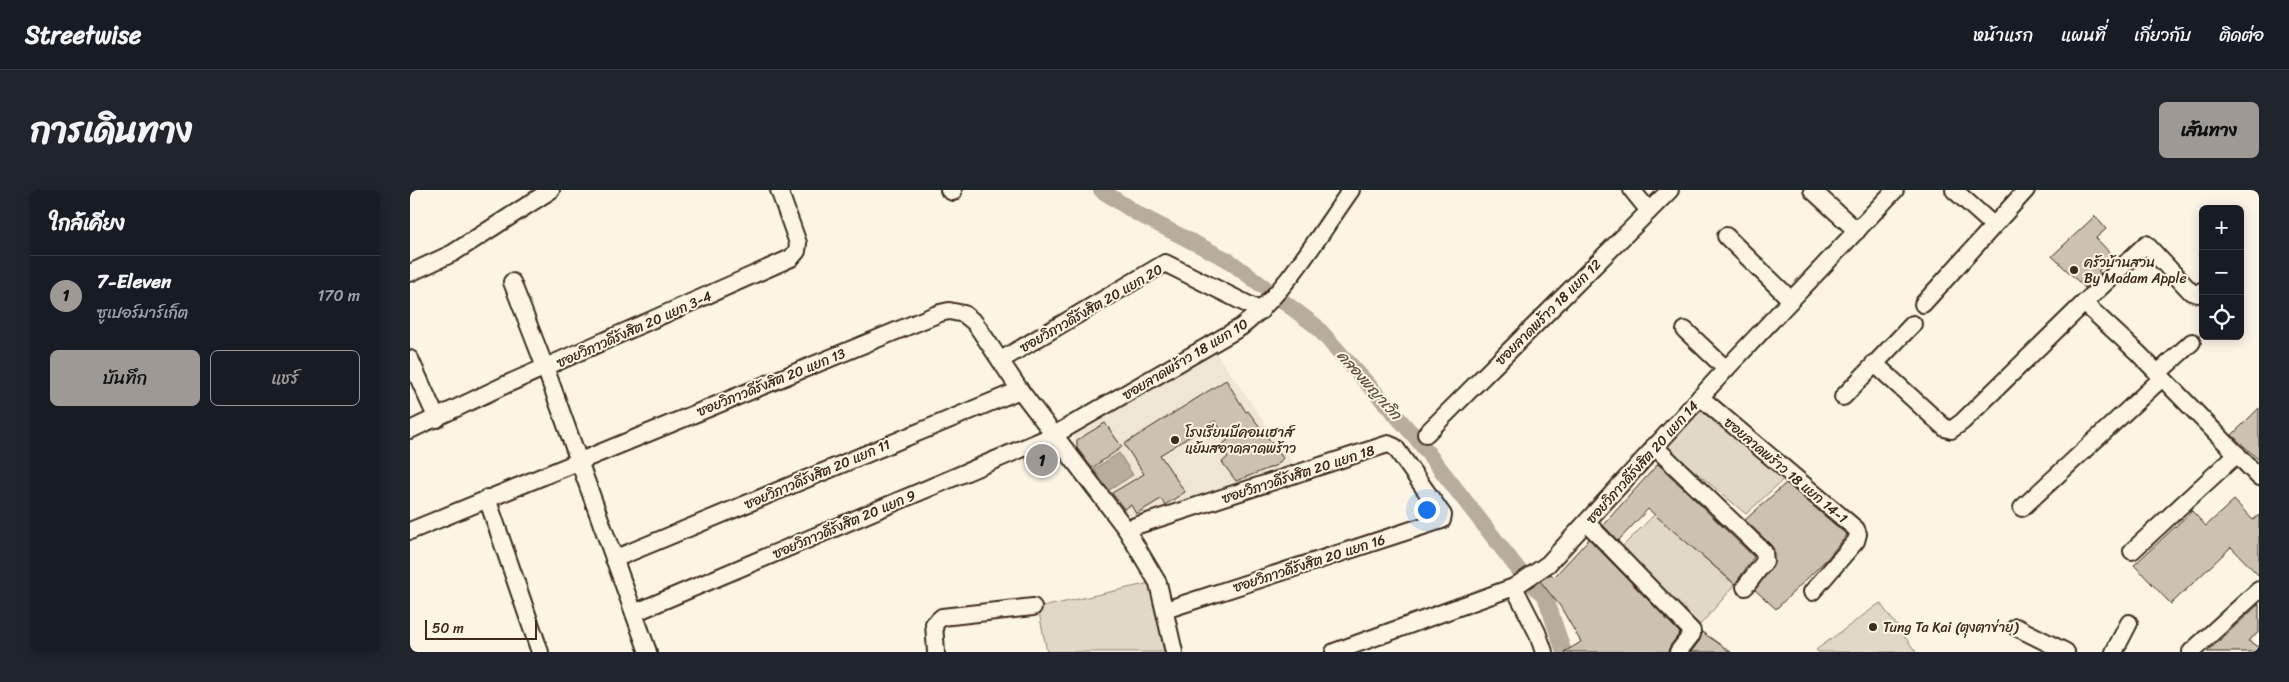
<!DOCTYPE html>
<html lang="th">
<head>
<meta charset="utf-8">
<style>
	body { margin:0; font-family:Sriracha,"Playpen Sans Thai",sans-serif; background:#20242c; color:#f1f3f6 }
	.controls { position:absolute; right:15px; top:15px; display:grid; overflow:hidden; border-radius:8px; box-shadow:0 2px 12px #0003 }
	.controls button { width:45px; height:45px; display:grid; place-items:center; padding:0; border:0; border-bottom:1px solid #363941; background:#171b24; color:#f1f3f6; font:25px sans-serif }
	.scale { position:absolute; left:15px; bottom:12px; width:112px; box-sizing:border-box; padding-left:5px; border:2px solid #3b2a1e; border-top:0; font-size:14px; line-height:18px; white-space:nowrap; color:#3b2a1e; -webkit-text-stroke:4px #fcf5e5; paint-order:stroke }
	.you { position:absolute; left:1016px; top:319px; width:18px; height:18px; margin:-12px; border:4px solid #fff; border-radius:50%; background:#1a73e8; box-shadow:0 0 0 8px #1a73e833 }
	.badge { display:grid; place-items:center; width:32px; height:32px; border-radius:50%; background:#9f9995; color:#111; font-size:16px; font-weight:700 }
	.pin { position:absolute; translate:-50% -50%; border:2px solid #fff; box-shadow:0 1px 5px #0006 }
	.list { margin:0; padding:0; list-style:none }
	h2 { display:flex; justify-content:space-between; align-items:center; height:65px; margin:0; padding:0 20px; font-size:21px }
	h2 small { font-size:16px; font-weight:400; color:#9ea1a6 }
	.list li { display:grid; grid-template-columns:32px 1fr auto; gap:15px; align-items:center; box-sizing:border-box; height:80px; padding:0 20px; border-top:1px solid #363941 }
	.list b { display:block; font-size:19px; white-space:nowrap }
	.list p { margin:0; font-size:16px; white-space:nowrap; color:#9ea1a6 }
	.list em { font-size:16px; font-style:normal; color:#9ea1a6 }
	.actions { display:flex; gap:10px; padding:15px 20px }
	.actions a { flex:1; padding:11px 0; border:1px solid #9f9995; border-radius:8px; text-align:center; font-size:18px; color:#9f9995 }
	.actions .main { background:#9f9995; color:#111 }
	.icon { flex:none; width:28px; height:28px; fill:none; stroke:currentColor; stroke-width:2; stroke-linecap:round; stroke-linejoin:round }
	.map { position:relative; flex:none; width:1849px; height:462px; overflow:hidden; border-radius:8px }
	header { display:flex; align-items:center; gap:30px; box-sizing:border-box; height:70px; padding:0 25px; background:#171b24; border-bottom:1px solid #363941 }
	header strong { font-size:24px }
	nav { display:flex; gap:28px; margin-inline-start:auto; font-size:18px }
	.intro { display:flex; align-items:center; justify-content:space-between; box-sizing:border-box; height:120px; padding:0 30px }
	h1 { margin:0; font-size:35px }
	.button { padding:12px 22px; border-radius:8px; background:#9f9995; color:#111; font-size:18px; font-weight:700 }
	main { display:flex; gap:30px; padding:0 30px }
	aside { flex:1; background:#171b24; border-radius:8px; box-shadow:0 2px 12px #0003 }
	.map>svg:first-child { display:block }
	.built { fill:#eee6d6 }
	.green { fill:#e0d8c8; stroke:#8e8173 }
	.water { fill:#b7ad9e; stroke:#85796b }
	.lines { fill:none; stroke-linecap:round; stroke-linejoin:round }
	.canal { stroke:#b7ad9e; stroke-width:16 }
	.building { fill:#ccc2b3; stroke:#3b2a1e }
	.minor-casing { stroke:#3b2a1e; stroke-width:20 }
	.minor { stroke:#fcf5e5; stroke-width:16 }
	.poi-dot { fill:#3b2a1e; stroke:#fcf5e5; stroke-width:2 }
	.labels { text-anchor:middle; stroke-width:4; stroke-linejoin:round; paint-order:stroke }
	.poi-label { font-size:14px; fill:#3b2a1e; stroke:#fcf5e5; text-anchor:start }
	.street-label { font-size:14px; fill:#3b2a1e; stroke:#fcf5e5 }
	.water-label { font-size:15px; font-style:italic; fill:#605144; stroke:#fcf5e5 }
</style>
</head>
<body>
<header>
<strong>Streetwise</strong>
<nav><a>หน้าแรก</a><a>แผนที่</a><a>เกี่ยวกับ</a><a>ติดต่อ</a></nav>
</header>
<div class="intro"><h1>การเดินทาง</h1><a class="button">เส้นทาง</a></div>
<main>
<aside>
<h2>ใกล้เคียง<small></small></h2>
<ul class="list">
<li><span class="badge">1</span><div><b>7-Eleven</b><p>ซูเปอร์มาร์เก็ต</p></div><em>170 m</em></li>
</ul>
<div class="actions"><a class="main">บันทึก</a><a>แชร์</a></div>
</aside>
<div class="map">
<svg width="1849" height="462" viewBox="0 0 1849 462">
	<rect width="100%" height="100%" fill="#fcf5e5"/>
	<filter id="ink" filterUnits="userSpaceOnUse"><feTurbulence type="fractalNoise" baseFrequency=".02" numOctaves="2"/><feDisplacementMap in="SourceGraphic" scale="10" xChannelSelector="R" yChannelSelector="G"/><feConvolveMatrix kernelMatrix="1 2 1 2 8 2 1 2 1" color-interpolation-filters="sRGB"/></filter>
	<g filter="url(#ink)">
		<polygon class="built" points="804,160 885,276 718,332 662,259 665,242"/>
		<g class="green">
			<polygon points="1291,214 1377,286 1336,324 1255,256"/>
			<polygon points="1245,324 1325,395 1290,435 1211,358"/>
			<polygon points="740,393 754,462 637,462 628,418"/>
			<polygon points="1470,413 1506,462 1408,462 1406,460"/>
		</g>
		<polygon class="water" points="709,263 723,285 698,301 684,279"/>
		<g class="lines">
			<polyline class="canal" points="691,0 726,23 818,70 906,136 1007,249 1115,388 1135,406 1154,462"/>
		</g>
		<g class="building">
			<polygon points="1685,26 1696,39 1686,48 1704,67 1688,81 1691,83 1675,98 1642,66"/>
			<polygon points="816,190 836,222 838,221 873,268 867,275 826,291 812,272 818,267 810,256 818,250 805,231 750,265 775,302 755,315 751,309 726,324 721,315 714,319 702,303 734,284 714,254"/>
			<polygon points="1849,218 1849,270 1822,245"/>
			<polygon points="695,233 712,257 682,278 667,258 667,250"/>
			<polygon points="641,258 647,268 647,273 622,283 616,268"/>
			<polygon points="1248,274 1344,367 1325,394 1238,319 1208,351 1193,335"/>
			<polygon points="1376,293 1437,345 1416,370 1366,419 1345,400 1363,376 1364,360 1361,355 1335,330"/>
			<polygon points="1824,310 1843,330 1849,325 1849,386 1821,357 1761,414 1724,375 1782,321 1796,336"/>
			<polygon points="1179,349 1270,443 1260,456 1258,462 1154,462 1171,452 1150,416 1130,391 1141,384 1144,387"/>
			<polygon points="1849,414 1849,442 1838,451 1849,457 1849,462 1797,462"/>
			<polygon points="1292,442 1321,462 1281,462 1290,450"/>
		</g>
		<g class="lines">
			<g class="minor-casing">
				<g id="minor">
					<polyline points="539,0 543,2"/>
					<polyline points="1222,0 1239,21"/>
					<polyline points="1402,0 1447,41"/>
					<polyline points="1544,0 1583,35"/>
					<polyline points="1316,46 1381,110"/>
					<polyline points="0,83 43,63 141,0"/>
					<polyline points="102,92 135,177 238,462"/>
					<polyline points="1674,113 1736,54 1781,102 1788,104 1793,100"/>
					<polyline points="1513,114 1616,0"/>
					<polyline points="1275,140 1316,179"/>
					<polyline points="0,169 27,229"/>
					<polyline points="591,170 755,73 851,121"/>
					<polyline points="1464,173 1535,238 1541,240 1552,232 1674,113 1728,163 1849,287"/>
					<polyline points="1748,183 1782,152"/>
					<polyline points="1290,207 1446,339 1448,344 1446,351 1402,402"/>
					<polyline points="1433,207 1503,134"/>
					<polyline points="0,240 95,195 381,68 387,61 388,53 369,0"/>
					<polyline points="1016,244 1260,0"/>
					<polyline points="1244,256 1354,362 1355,371 1335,397"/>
					<polyline points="77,308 130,462"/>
					<polyline points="1612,318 1752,188"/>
					<polyline points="1177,333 1282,441 1282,444 1268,462"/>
					<polyline points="716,339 978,254 985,257 1033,325 1032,330 755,420"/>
					<polyline points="0,341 530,123 539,121 554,124 565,133 610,200 716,339 748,393 764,462"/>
					<polyline points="1722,361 1827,264"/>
					<polyline points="204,369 610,200"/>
					<polyline points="1104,397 1127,442 1134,462"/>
					<path d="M224,423L644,245L831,137C877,101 907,48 941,0"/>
					<polyline points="1606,437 1656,462"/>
					<polyline points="526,462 524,434 532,427 623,417"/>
					<polyline points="924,462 1104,397 1138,374 1316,179 1485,0"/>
					<polyline points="1704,462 1719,433"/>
					<polyline points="1781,462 1849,400"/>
				</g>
			</g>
			<use href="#minor" class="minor"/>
		</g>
	</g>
	<g class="poi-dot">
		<circle cx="1664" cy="80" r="5"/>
		<circle cx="765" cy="250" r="5"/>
		<circle cx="1463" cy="437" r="5"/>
	</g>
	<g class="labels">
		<g class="poi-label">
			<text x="1674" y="77">ครัวบ้านสวน<tspan x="1674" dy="16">By Madam Apple</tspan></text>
			<text x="775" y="247">โรงเรียนบีคอนเฮาส์<tspan x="775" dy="16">แย้มสอาดลาดพร้าว</tspan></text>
			<text x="1473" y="442">Tung Ta Kai (ตุงตาข่าย)</text>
		</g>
		<g class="street-label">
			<text transform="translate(681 118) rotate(-30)" y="5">ซอยวิภาวดีรังสิต 20 แยก 20</text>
			<text transform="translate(1138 122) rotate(-45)" y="5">ซอยลาดพร้าว 18 แยก 12</text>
			<text transform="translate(224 139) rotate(-24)" y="5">ซอยวิภาวดีรังสิต 20 แยก 3-4</text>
			<text transform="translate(775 169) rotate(-31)" y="5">ซอยลาดพร้าว 18 แยก 10</text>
			<text transform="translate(361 192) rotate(-22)" y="5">ซอยวิภาวดีรังสิต 20 แยก 13</text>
			<text transform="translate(1232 272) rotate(-48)" y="5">ซอยวิภาวดีรังสิต 20 แยก 14</text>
			<text transform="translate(1376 280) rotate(40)" y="5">ซอยลาดพร้าว 18 แยก 14-1</text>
			<text transform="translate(407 284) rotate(-23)" y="5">ซอยวิภาวดีรังสิต 20 แยก 11</text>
			<text transform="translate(888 284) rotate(-18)" y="5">ซอยวิภาวดีรังสิต 20 แยก 18</text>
			<text transform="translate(434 334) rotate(-23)" y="5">ซอยวิภาวดีรังสิต 20 แยก 9</text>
			<text transform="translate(899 373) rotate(-18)" y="5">ซอยวิภาวดีรังสิต 20 แยก 16</text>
		</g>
		<g class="water-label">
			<text transform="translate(959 195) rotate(48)" y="5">คลองพญาเวิก</text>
		</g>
	</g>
</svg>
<div class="controls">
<button>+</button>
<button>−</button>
<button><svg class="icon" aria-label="locate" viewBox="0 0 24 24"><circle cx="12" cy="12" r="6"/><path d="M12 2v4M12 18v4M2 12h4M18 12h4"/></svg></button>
</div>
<div class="scale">50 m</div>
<div class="you"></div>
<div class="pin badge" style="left:632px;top:270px">1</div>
</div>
</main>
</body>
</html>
